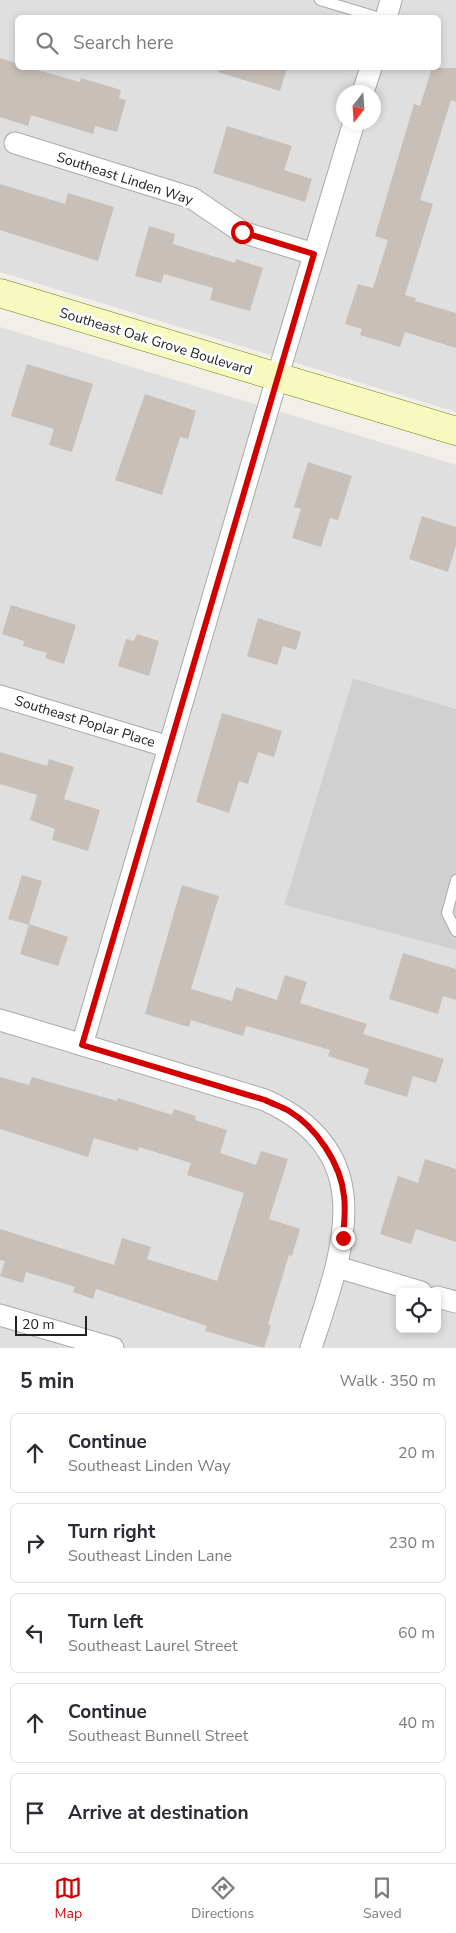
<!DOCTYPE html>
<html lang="en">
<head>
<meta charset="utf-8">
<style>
	body { margin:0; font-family:"Nunito Sans",sans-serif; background:#f2f2f3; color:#2b2b33 }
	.controls { position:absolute; right:15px; bottom:15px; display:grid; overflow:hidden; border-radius:8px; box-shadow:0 2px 8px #0003 }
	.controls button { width:45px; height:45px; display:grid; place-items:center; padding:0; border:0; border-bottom:1px solid #e1e1e2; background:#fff; color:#2b2b33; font:25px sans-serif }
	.compass { position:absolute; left:336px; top:85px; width:45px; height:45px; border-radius:50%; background:#fff; box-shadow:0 2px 8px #0003; rotate:197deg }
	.scale { position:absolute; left:15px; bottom:12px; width:72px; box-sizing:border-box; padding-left:5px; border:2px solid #222; border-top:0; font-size:14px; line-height:18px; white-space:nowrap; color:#222; -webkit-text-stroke:4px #fff; paint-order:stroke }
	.stop { position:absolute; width:15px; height:15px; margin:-11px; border:4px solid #d40000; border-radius:50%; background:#fff }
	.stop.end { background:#d40000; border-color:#fff; box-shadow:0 1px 5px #0008 }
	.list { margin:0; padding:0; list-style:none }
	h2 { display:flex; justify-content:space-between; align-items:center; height:65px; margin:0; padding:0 20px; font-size:21px }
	h2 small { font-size:16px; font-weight:400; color:#7c7c81 }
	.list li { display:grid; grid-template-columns:32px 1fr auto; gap:15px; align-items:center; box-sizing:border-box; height:80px; margin:0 10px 10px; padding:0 10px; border:1px solid #e1e1e2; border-radius:8px }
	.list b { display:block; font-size:19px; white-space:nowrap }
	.list p { margin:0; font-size:16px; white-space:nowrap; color:#7c7c81 }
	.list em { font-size:16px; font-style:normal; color:#7c7c81 }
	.icon { flex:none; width:28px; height:28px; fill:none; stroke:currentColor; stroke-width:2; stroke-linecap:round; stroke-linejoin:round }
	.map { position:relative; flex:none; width:456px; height:1348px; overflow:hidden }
	.search { position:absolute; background:#fff; box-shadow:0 2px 8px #0003; left:15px; right:15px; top:15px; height:55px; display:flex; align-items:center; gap:12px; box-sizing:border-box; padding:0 18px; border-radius:8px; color:#7c7c81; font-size:19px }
	.sheet { height:515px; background:#fff }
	nav { display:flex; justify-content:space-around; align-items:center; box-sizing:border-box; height:70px; border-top:1px solid #e1e1e2; background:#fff; font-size:14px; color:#7c7c81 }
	nav a { display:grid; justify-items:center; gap:2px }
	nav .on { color:#d40000 }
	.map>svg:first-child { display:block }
	.residential { fill:#e0dfdf; fill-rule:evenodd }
	.religious { fill:#d0d0d0 }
	.building { fill:#c7bfb8 }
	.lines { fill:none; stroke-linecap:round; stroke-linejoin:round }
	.lane-casing { stroke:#a9a9a9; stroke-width:12 }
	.street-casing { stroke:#a9a9a9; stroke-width:23 }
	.secondary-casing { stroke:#707d05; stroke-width:29 }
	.lane { stroke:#fff; stroke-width:10 }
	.street { stroke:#fff; stroke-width:21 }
	.secondary { stroke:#f7fabf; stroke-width:28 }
	.route { stroke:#d40000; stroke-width:6 }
	.labels { text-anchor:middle; stroke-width:5; stroke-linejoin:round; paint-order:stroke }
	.street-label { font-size:14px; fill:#222; stroke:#fff }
</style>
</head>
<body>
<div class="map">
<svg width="456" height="1348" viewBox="0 0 456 1348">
	<rect width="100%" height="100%" fill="#f2efe9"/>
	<g class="residential">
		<path d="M0,0H456V412L0,272ZM18,18H438V68H18ZM344,92H374V122H344Z"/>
		<path d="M0,327L456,465V709L353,678L284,905L456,950V1348H0ZM400,1292H437V1329H400Z"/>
	</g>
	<polygon class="religious" points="353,678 456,709 456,950 284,905"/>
	<g class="building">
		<polygon points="0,58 18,64 18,68 30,68 80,82 81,78 121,90 119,98 126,100 117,132 95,126 93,134 31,115 28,126 0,117"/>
		<polygon points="219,68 287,68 280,91 218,72"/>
		<polygon points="432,68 456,68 456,102 451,100 420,200 433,204 405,295 416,298 415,301 456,313 456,348 405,332 400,347 360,335 362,329 345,324 358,284 373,288 388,240 375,236 414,104 420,106"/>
		<polygon points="227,126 292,146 284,170 312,179 305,202 213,173"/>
		<polygon points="0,184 65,204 68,193 114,207 98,261 0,230"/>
		<polygon points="149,226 175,234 173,244 235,263 236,259 263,268 250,311 210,300 213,288 164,274 161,283 135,276"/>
		<polygon points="27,364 93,384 72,452 49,445 54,429 11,416"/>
		<polygon points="145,394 196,411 188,439 180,437 162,495 115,480"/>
		<polygon points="308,462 352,476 338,520 330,518 321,547 292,538 301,509 294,507"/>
		<polygon points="422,516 456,527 456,545 448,572 409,559"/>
		<polygon points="11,605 76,625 64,664 45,658 47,653 23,646 24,641 2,634"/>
		<polygon points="258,618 301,632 296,650 283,646 277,665 247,656"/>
		<polygon points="137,634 159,641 149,676 118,666 126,639 134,641"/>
		<polygon points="222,713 282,731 274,757 258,752 248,784 239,781 229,813 196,802"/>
		<polygon points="0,752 47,766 49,759 74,767 64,799 100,810 88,851 52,840 55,829 30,820 37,795 0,784"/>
		<polygon points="22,875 42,881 29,924 68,937 58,966 20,954 29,925 8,919"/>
		<polygon points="182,885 219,896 191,989 232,1001 236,987 277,1000 285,975 307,982 300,1003 367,1024 363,1034 444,1059 436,1083 413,1076 407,1097 364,1084 369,1069 328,1056 330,1050 289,1038 246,1026 243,1036 191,1020 189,1027 145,1014"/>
		<polygon points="403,953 456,969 456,1000 443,996 438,1014 389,999"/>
		<polygon points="0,1077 29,1085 32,1077 117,1101 118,1098 172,1115 174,1109 196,1116 195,1120 227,1130 220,1153 256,1165 261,1151 288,1159 269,1219 300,1229 292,1256 289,1255 268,1324 271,1326 264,1348 205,1331 207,1326 96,1289 93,1299 73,1292 75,1287 26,1272 23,1283 0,1276 5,1261 0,1260 0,1229 114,1265 122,1238 151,1247 147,1259 217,1281 244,1193 187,1175 191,1163 139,1147 138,1151 94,1138 88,1157 0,1129"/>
		<polygon points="425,1159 456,1169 456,1242 416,1229 411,1244 380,1234 398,1176 418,1183"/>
	</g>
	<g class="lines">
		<g class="lane-casing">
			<g id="lane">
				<polyline points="320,0 380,18"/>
				<polyline points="456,880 447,913 456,931"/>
			</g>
		</g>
		<g class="street-casing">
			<g id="street">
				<polyline points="386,18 391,0"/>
				<polyline points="363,92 371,68"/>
				<polyline points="15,143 192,198 242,232 314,254"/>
				<polyline points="0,696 169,747"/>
				<path d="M0,1020L265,1100C383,1154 342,1253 311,1348"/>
				<polyline points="82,1045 277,378 354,122"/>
				<polyline points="337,1267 421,1292"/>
				<polyline points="437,1297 456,1302"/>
				<polyline points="0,1315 113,1348"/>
			</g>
		</g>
		<g class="secondary-casing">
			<polyline id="secondary" points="0,293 456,431"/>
		</g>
		<use href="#lane" class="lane"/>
		<use href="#street" class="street"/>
		<use href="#secondary" class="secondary"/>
	</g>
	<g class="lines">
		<path class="route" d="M242,232L314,254L82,1045L265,1100C273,1104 282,1107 289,1111C316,1127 341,1164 344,1196C346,1209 344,1224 343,1238"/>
	</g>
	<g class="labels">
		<g class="street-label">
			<text transform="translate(125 178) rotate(18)" y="5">Southeast Linden Way</text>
			<text transform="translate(156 341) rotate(17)" y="5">Southeast Oak Grove Boulevard</text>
			<text transform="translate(85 721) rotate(17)" y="5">Southeast Poplar Place</text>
		</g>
	</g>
</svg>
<div class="controls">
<button><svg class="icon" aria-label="locate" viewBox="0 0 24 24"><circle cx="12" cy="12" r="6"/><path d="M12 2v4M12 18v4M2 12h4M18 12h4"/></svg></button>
</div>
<svg class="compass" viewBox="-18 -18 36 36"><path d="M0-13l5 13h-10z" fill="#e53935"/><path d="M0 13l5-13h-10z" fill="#7c7c81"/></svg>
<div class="scale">20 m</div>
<div class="stop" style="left:242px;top:232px"></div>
<div class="stop end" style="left:343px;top:1238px"></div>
<div class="search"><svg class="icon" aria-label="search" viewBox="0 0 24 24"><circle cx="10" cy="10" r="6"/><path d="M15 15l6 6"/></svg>Search here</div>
</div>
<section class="sheet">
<h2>5 min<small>Walk · 350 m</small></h2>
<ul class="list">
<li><svg class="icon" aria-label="ahead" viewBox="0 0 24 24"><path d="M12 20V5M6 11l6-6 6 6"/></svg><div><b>Continue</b><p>Southeast Linden Way</p></div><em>20 m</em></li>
<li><svg class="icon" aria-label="right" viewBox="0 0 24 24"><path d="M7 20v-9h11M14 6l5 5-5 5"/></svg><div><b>Turn right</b><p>Southeast Linden Lane</p></div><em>230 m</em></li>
<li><svg class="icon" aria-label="left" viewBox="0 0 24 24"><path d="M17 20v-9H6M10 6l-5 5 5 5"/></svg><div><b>Turn left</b><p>Southeast Laurel Street</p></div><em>60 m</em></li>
<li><svg class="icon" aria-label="ahead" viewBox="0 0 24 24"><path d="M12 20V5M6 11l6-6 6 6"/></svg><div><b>Continue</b><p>Southeast Bunnell Street</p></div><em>40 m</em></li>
<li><svg class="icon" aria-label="arrive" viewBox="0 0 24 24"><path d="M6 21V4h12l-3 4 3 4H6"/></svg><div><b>Arrive at destination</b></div></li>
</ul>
</section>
<nav>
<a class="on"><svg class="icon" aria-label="map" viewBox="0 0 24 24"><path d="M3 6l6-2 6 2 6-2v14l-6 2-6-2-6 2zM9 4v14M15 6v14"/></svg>Map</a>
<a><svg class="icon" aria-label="directions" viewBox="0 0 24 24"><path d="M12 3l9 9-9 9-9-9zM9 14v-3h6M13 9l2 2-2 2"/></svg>Directions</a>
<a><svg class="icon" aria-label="saved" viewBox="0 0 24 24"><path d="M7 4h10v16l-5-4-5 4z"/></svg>Saved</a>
</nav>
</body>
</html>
